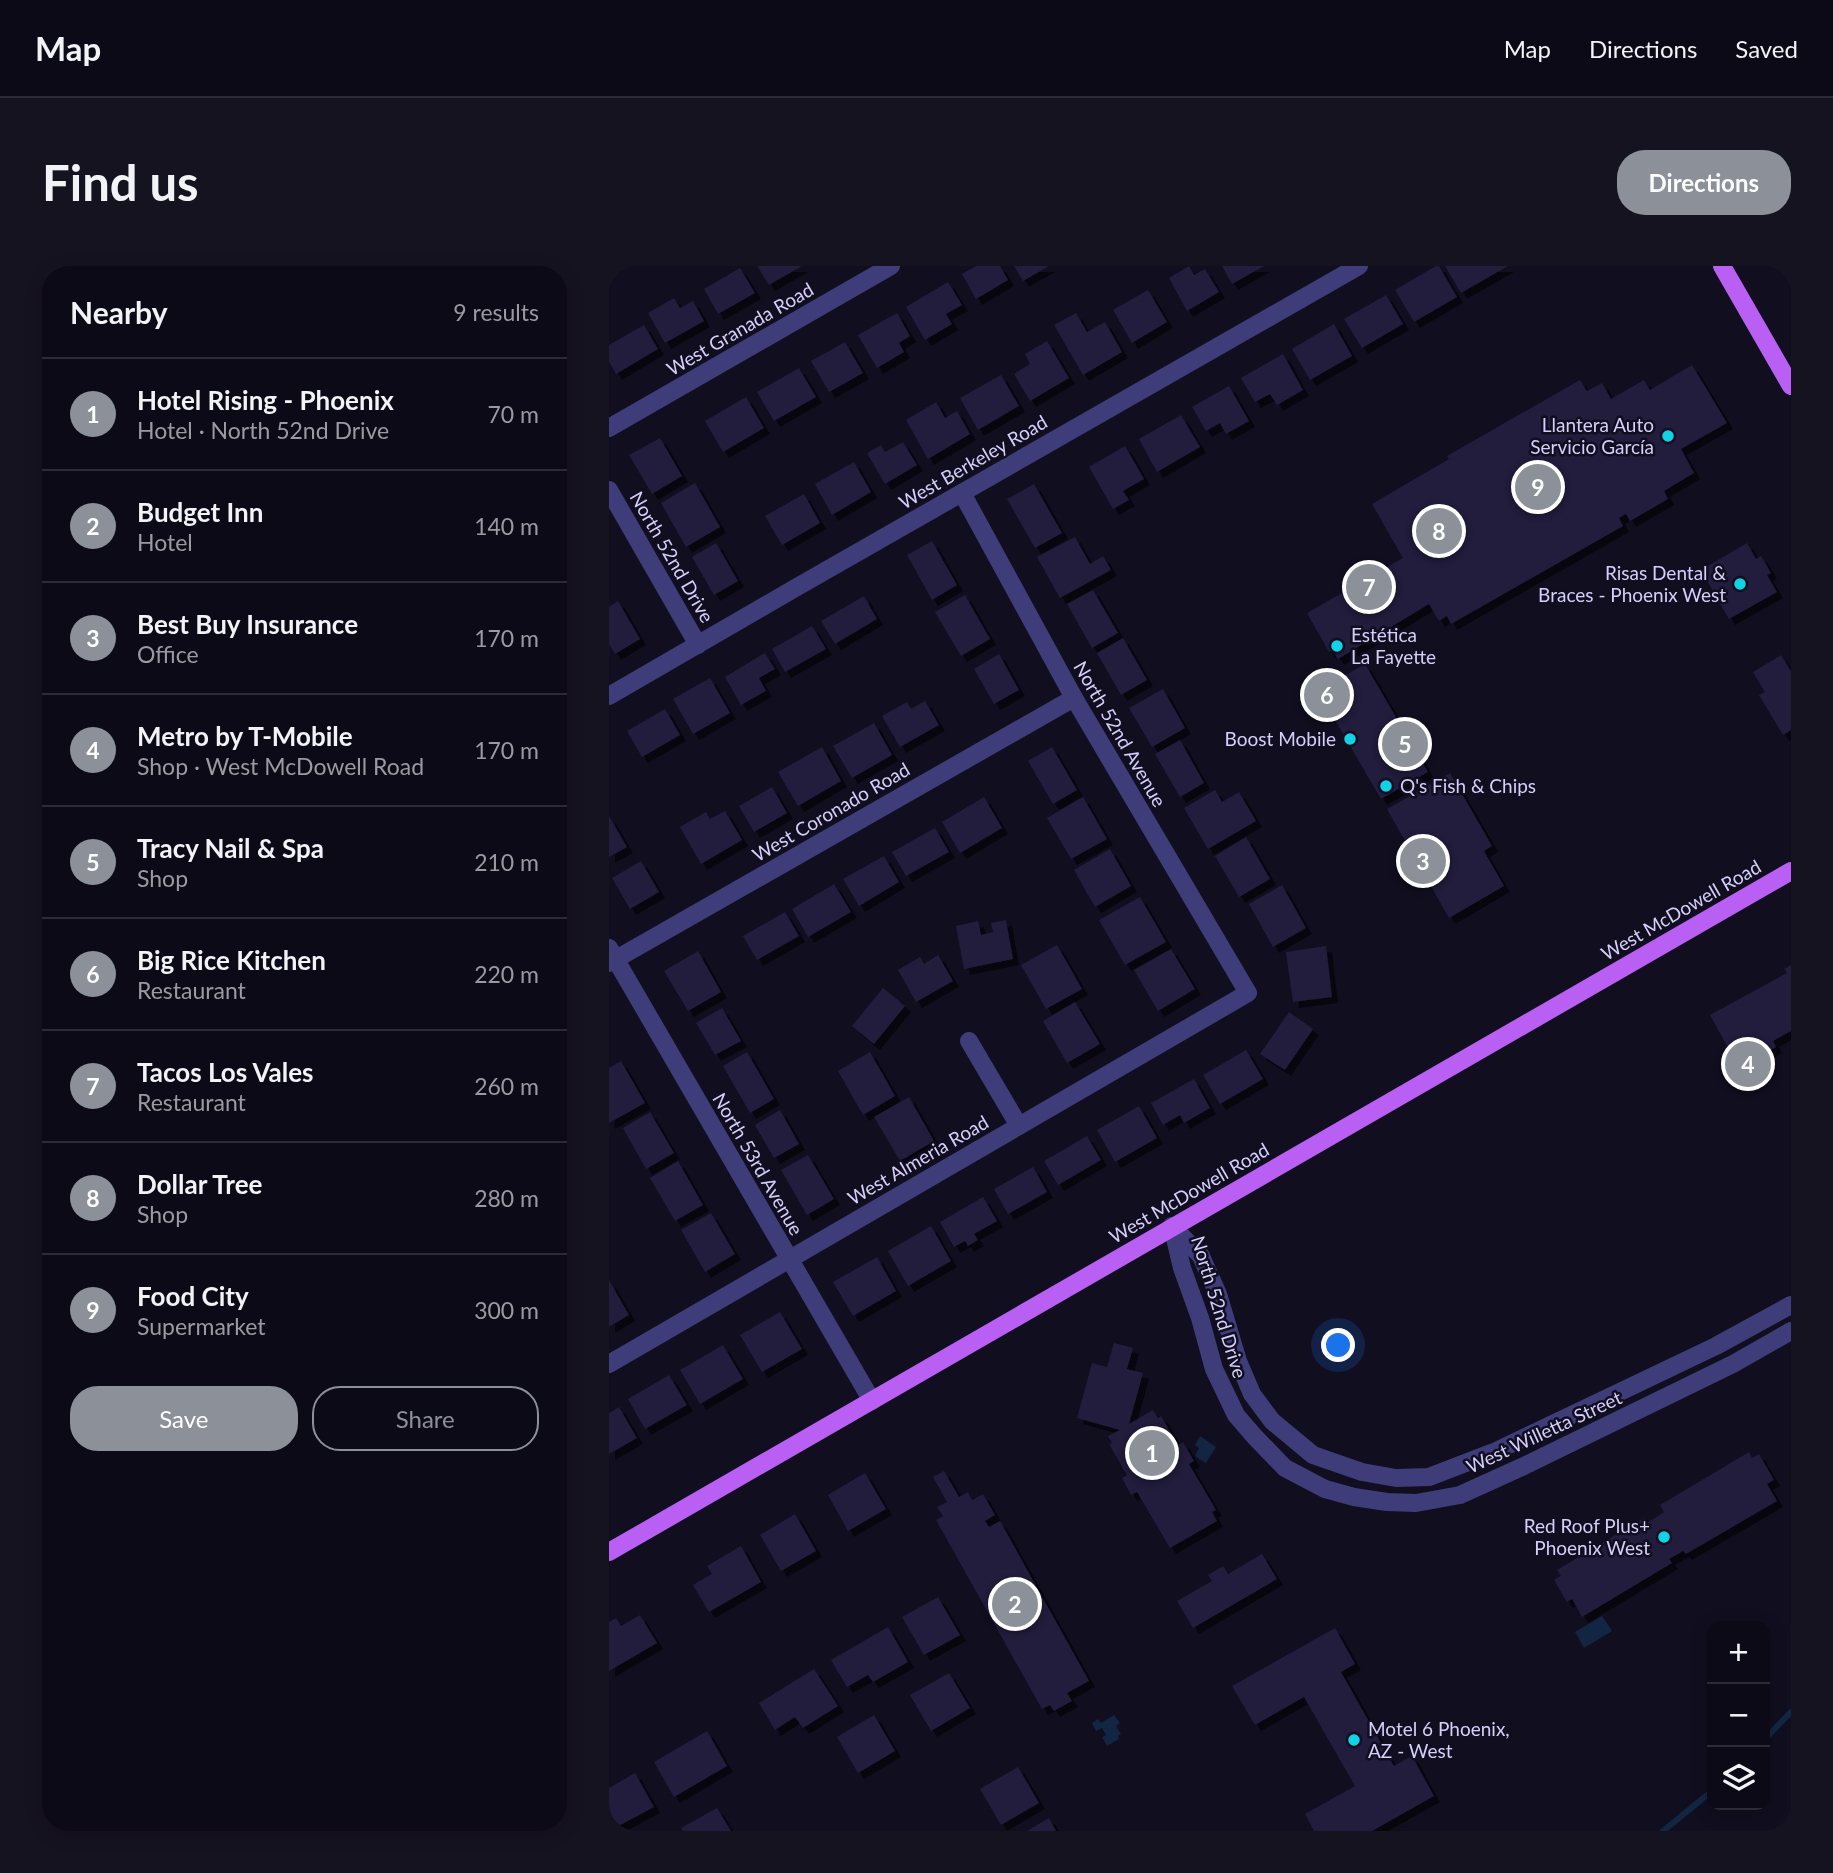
<!DOCTYPE html>
<html lang="en">
<head>
<meta charset="utf-8">
<style>
	body { margin:0; font-family:Lato,sans-serif; background:#161320; color:#f1f3f6 }
	.controls { position:absolute; right:21px; bottom:21px; display:grid; overflow:hidden; border-radius:14px; box-shadow:0 4px 18px #0003 }
	.controls button { width:63px; height:63px; display:grid; place-items:center; padding:0; border:0; border-bottom:2px solid #2d2b36; background:#0d0a17; color:#f1f3f6; font:35px sans-serif }
	.you { position:absolute; left:730px; top:1080px; width:24px; height:24px; margin:-18px; border:5px solid #fff; border-radius:50%; background:#1a73e8; box-shadow:0 0 0 10px #1a73e833 }
	.badge { display:grid; place-items:center; width:46px; height:46px; border-radius:50%; background:#8c9099; color:#fff; font-size:23px; font-weight:700 }
	.pin { position:absolute; translate:-50% -50%; border:4px solid #fff; box-shadow:0 2px 7px #0006 }
	.list { margin:0; padding:0; list-style:none }
	h2 { display:flex; justify-content:space-between; align-items:center; height:91px; margin:0; padding:0 28px; font-size:30px }
	h2 small { font-size:23px; font-weight:400; color:#9a9aa1 }
	.list li { display:grid; grid-template-columns:46px 1fr auto; gap:21px; align-items:center; box-sizing:border-box; height:112px; padding:0 28px; border-top:2px solid #2d2b36 }
	.list b { display:block; font-size:26px; white-space:nowrap }
	.list p { margin:0; font-size:23px; white-space:nowrap; color:#9a9aa1 }
	.list em { font-size:23px; font-style:normal; color:#9a9aa1 }
	.actions { display:flex; gap:14px; padding:21px 28px }
	.actions a { flex:1; padding:16px 0; border:2px solid #8c9099; border-radius:28px; text-align:center; font-size:24px; color:#8c9099 }
	.actions .main { background:#8c9099; color:#fff }
	.icon { flex:none; width:38px; height:38px; fill:none; stroke:currentColor; stroke-width:2; stroke-linecap:round; stroke-linejoin:round }
	.map { position:relative; flex:none; width:1182px; height:1565px; overflow:hidden; border-radius:28px }
	header { display:flex; align-items:center; gap:42px; box-sizing:border-box; height:98px; padding:0 35px; background:#0d0a17; border-bottom:2px solid #2d2b36 }
	header strong { font-size:33px }
	nav { display:flex; gap:38px; margin-inline-start:auto; font-size:24px }
	.intro { display:flex; align-items:center; justify-content:space-between; box-sizing:border-box; height:168px; padding:0 42px }
	h1 { margin:0; font-size:49px }
	.button { padding:18px 32px; border-radius:28px; background:#8c9099; color:#fff; font-size:24px; font-weight:700 }
	main { display:flex; gap:42px; padding:0 42px }
	aside { flex:1; background:#0d0a17; border-radius:28px; box-shadow:0 4px 18px #0003 }
	.map>svg:first-child { display:block }
	.water { fill:#122644 }
	.lines { fill:none; stroke-linecap:round; stroke-linejoin:round }
	.stream { stroke:#122644; stroke-width:6 }
	.building { fill:#221c3e; filter:url(#shadow) }
	.minor { stroke:#3e3d7a; stroke-width:18 }
	.primary { stroke:#ba5ff3; stroke-width:18 }
	.poi-dot { fill:#11d3e5; stroke:#110e1f; stroke-width:2.5 }
	.labels { text-anchor:middle; stroke-width:5; stroke-linejoin:round; paint-order:stroke }
	.street-label { font-size:19px; fill:#d4cffb; stroke:#110e1f }
	.poi-label { font-size:19px; fill:#d4cffb; stroke:#110e1f; text-anchor:end }
</style>
</head>
<body>
<header>
<strong>Map</strong>
<nav><a>Map</a><a>Directions</a><a>Saved</a></nav>
</header>
<div class="intro"><h1>Find us</h1><a class="button">Directions</a></div>
<main>
<aside>
<h2>Nearby<small>9 results</small></h2>
<ul class="list">
<li><span class="badge">1</span><div><b>Hotel Rising - Phoenix</b><p>Hotel · North 52nd Drive</p></div><em>70 m</em></li>
<li><span class="badge">2</span><div><b>Budget Inn</b><p>Hotel</p></div><em>140 m</em></li>
<li><span class="badge">3</span><div><b>Best Buy Insurance</b><p>Office</p></div><em>170 m</em></li>
<li><span class="badge">4</span><div><b>Metro by T-Mobile</b><p>Shop · West McDowell Road</p></div><em>170 m</em></li>
<li><span class="badge">5</span><div><b>Tracy Nail &amp; Spa</b><p>Shop</p></div><em>210 m</em></li>
<li><span class="badge">6</span><div><b>Big Rice Kitchen</b><p>Restaurant</p></div><em>220 m</em></li>
<li><span class="badge">7</span><div><b>Tacos Los Vales</b><p>Restaurant</p></div><em>260 m</em></li>
<li><span class="badge">8</span><div><b>Dollar Tree</b><p>Shop</p></div><em>280 m</em></li>
<li><span class="badge">9</span><div><b>Food City</b><p>Supermarket</p></div><em>300 m</em></li>
</ul>
<div class="actions"><a class="main">Save</a><a>Share</a></div>
</aside>
<div class="map">
<svg width="1182" height="1565" viewBox="0 0 1182 1565">
	<defs>
		<filter id="shadow"><feDropShadow dx="6" dy="6" stdDeviation="0" flood-color="#0009"/></filter>
	</defs>
	<rect width="100%" height="100%" fill="#110e1f"/>
	<g class="water">
		<polygon points="591,1170 607,1181 597,1197 586,1190 590,1182 586,1179"/>
		<polygon points="993,1350 1003,1365 975,1382 966,1366"/>
		<polygon points="505,1449 511,1457 507,1460 512,1468 509,1470 510,1473 498,1480 493,1471 497,1469 493,1462 487,1465 483,1457 489,1453 492,1457"/>
	</g>
	<g class="lines">
		<g class="stream">
			<polyline points="1156,1473 1182,1446"/>
			<polyline points="1054,1565 1103,1525"/>
		</g>
	</g>
	<g class="building">
		<polygon points="148,0 193,0 160,19"/>
		<polygon points="367,0 391,0 399,14 367,33 353,8"/>
		<polygon points="405,0 440,0 414,15"/>
		<polygon points="580,0 585,9 596,3 610,26 578,45 560,12"/>
		<polygon points="613,0 655,0 623,18"/>
		<polygon points="827,0 830,0 848,31 805,56 786,24"/>
		<polygon points="836,0 899,0 852,27"/>
		<polygon points="131,2 146,27 109,48 95,23"/>
		<polygon points="339,16 353,39 337,48 343,58 316,74 297,41"/>
		<polygon points="539,24 558,56 523,77 504,44"/>
		<polygon points="777,29 794,58 753,82 735,53"/>
		<polygon points="65,32 71,42 84,35 95,55 56,77 39,47"/>
		<polygon points="288,47 301,70 290,77 295,86 268,102 249,69"/>
		<polygon points="467,47 478,66 496,56 513,86 474,109 445,59"/>
		<polygon points="725,58 743,90 701,114 683,83"/>
		<polygon points="35,59 49,83 7,108 0,96 0,79"/>
		<polygon points="438,75 460,112 421,135 405,108 421,98 416,88"/>
		<polygon points="236,76 254,107 220,126 202,95"/>
		<polygon points="674,88 694,124 668,139 661,128 646,136 632,112"/>
		<polygon points="1083,99 1118,157 1072,183 1085,207 1055,225 1059,233 1021,255 1017,248 1010,252 1014,260 842,358 838,350 830,355 820,338 729,393 723,384 720,386 698,347 794,292 763,238 840,193 838,190 971,114 978,125 993,117 1002,133 1035,114 1041,124"/>
		<polygon points="190,102 207,131 165,155 148,126"/>
		<polygon points="392,109 410,140 369,164 351,132"/>
		<polygon points="620,120 640,155 617,168 611,157 597,165 583,141"/>
		<polygon points="137,131 155,162 114,186 96,155"/>
		<polygon points="327,136 336,152 348,145 361,168 319,193 297,154"/>
		<polygon points="572,149 591,181 548,206 530,173"/>
		<polygon points="51,172 73,210 43,228 20,189"/>
		<polygon points="294,176 308,199 276,218 258,187 272,179 276,186"/>
		<polygon points="516,180 535,213 514,225 520,234 504,243 480,201"/>
		<polygon points="245,196 262,226 223,249 206,218"/>
		<polygon points="86,217 111,261 77,281 52,237"/>
		<polygon points="425,218 453,267 426,282 398,233"/>
		<polygon points="195,228 211,257 173,279 156,250"/>
		<polygon points="466,271 481,298 494,290 502,304 451,332 428,291"/>
		<polygon points="323,275 348,319 323,334 298,289"/>
		<polygon points="107,277 129,315 105,329 83,291"/>
		<polygon points="1138,277 1147,293 1152,290 1162,307 1158,309 1168,326 1120,353 1092,304"/>
		<polygon points="484,324 509,367 483,382 458,338"/>
		<polygon points="356,329 381,373 352,390 326,346"/>
		<polygon points="255,330 268,353 226,378 212,355"/>
		<polygon points="9,335 31,373 6,388 0,378 0,341"/>
		<polygon points="203,360 217,383 176,406 163,383"/>
		<polygon points="514,372 538,414 512,429 488,387"/>
		<polygon points="156,387 166,403 150,412 157,425 132,439 116,411"/>
		<polygon points="390,388 410,424 385,438 365,403"/>
		<polygon points="1172,389 1182,405 1182,464 1174,469 1150,429 1156,426 1144,406"/>
		<polygon points="756,398 819,506 772,533 709,425"/>
		<polygon points="101,412 121,447 84,468 64,433"/>
		<polygon points="554,423 576,462 543,481 520,442"/>
		<polygon points="316,435 330,459 291,481 273,450 298,436 302,443"/>
		<polygon points="56,443 71,469 33,491 18,465"/>
		<polygon points="265,457 283,489 243,512 224,480"/>
		<polygon points="571,474 595,517 571,531 546,488"/>
		<polygon points="213,481 232,515 189,540 169,506"/>
		<polygon points="443,481 468,524 444,538 419,495"/>
		<polygon points="841,507 883,580 875,585 895,620 840,652 778,543"/>
		<polygon points="163,521 178,547 145,566 130,540"/>
		<polygon points="606,524 613,536 630,526 647,555 599,583 575,542"/>
		<polygon points="375,531 393,562 351,587 333,556"/>
		<polygon points="474,531 498,573 462,593 438,552"/>
		<polygon points="116,545 133,574 92,598 71,561 97,546 101,553"/>
		<polygon points="0,550 18,581 0,591"/>
		<polygon points="326,562 340,586 297,610 283,586"/>
		<polygon points="637,571 661,613 630,631 606,590"/>
		<polygon points="501,583 522,620 486,641 465,604"/>
		<polygon points="275,590 290,616 250,640 234,613"/>
		<polygon points="32,595 50,626 21,643 3,612"/>
		<polygon points="225,618 242,646 199,671 183,643"/>
		<polygon points="673,619 697,662 664,681 640,638"/>
		<polygon points="531,631 557,676 516,699 490,654"/>
		<polygon points="176,646 190,670 148,694 134,670"/>
		<polygon points="397,654 404,693 355,703 347,660 369,655 372,669 384,666 382,657"/>
		<polygon points="448,679 473,723 437,743 412,699"/>
		<polygon points="717,680 723,731 684,736 677,686"/>
		<polygon points="562,683 586,723 549,745 525,704"/>
		<polygon points="89,685 112,726 79,745 55,705"/>
		<polygon points="329,689 344,715 307,736 289,704 311,691 315,698"/>
		<polygon points="1182,699 1182,765 1164,775 1167,781 1152,790 1156,797 1134,809 1101,749 1178,707 1175,703"/>
		<polygon points="274,722 296,740 265,778 243,760"/>
		<polygon points="466,736 491,778 458,797 434,755"/>
		<polygon points="113,742 132,775 106,789 87,757"/>
		<polygon points="680,746 704,763 676,804 651,788"/>
		<polygon points="637,784 654,813 611,838 594,809"/>
		<polygon points="138,786 165,833 141,847 114,800"/>
		<polygon points="261,786 286,830 254,849 229,805"/>
		<polygon points="12,795 36,837 0,857 0,802"/>
		<polygon points="585,813 601,842 575,857 571,849 554,859 542,837"/>
		<polygon points="300,831 325,875 291,895 265,851"/>
		<polygon points="530,840 548,872 506,896 488,864"/>
		<polygon points="171,844 190,878 165,892 146,859"/>
		<polygon points="41,846 65,887 37,903 14,862"/>
		<polygon points="478,870 492,894 449,919 435,895"/>
		<polygon points="199,889 225,933 198,949 172,904"/>
		<polygon points="69,895 94,939 66,955 41,912"/>
		<polygon points="424,901 438,926 399,948 385,923"/>
		<polygon points="374,931 388,955 365,968 369,974 359,980 356,975 345,981 331,956"/>
		<polygon points="102,947 126,988 96,1006 72,964"/>
		<polygon points="322,960 342,995 299,1020 279,985"/>
		<polygon points="268,991 287,1025 244,1050 224,1016"/>
		<polygon points="0,1014 20,1049 0,1061"/>
		<polygon points="171,1046 193,1083 153,1106 131,1069"/>
		<polygon points="505,1077 524,1082 518,1103 534,1107 520,1158 544,1144 549,1152 552,1150 569,1179 574,1176 585,1195 580,1198 607,1244 603,1246 608,1255 561,1282 528,1226 522,1229 513,1212 518,1209 500,1178 503,1177 499,1170 511,1164 468,1152 483,1097 498,1101"/>
		<polygon points="114,1079 134,1113 91,1138 71,1104"/>
		<polygon points="60,1109 78,1139 36,1163 19,1133"/>
		<polygon points="10,1141 28,1172 0,1188 0,1147"/>
		<polygon points="1140,1186 1143,1192 1150,1188 1165,1214 1158,1218 1168,1235 1077,1288 1074,1285 1060,1293 1063,1297 973,1351 963,1333 958,1336 945,1314 952,1310 948,1304 1035,1252 1038,1257 1055,1246 1051,1239"/>
		<polygon points="335,1205 350,1231 359,1226 363,1234 374,1228 386,1249 376,1255 380,1261 391,1255 480,1415 458,1427 463,1435 445,1445 441,1439 433,1443 327,1254 334,1250 328,1241 338,1236 324,1211"/>
		<polygon points="256,1207 277,1243 239,1265 219,1229"/>
		<polygon points="186,1248 207,1285 172,1305 151,1269"/>
		<polygon points="132,1280 152,1316 100,1346 84,1319 103,1308 98,1300"/>
		<polygon points="653,1288 668,1313 584,1362 568,1335 603,1315 599,1309 614,1300 619,1308"/>
		<polygon points="329,1331 351,1369 315,1389 293,1351"/>
		<polygon points="31,1349 48,1377 0,1405 0,1356 7,1352 12,1360"/>
		<polygon points="279,1361 299,1396 264,1416 259,1409 238,1421 222,1394"/>
		<polygon points="726,1362 746,1398 732,1406 785,1500 803,1490 825,1530 763,1565 705,1565 696,1548 746,1520 695,1431 646,1459 623,1420"/>
		<polygon points="205,1403 229,1440 194,1462 186,1451 166,1464 150,1437"/>
		<polygon points="340,1407 361,1442 322,1465 301,1429"/>
		<polygon points="265,1449 286,1485 249,1507 228,1471"/>
		<polygon points="98,1465 118,1500 65,1531 45,1496"/>
		<polygon points="409,1501 430,1537 392,1559 371,1523"/>
		<polygon points="26,1507 45,1541 0,1565 0,1522"/>
		<polygon points="108,1542 122,1565 74,1565 72,1562"/>
		<polygon points="440,1552 447,1565 418,1565"/>
	</g>
	<g class="lines">
		<g class="minor">
			<polyline points="0,162 282,0"/>
			<polyline points="0,224 89,379"/>
			<polyline points="0,430 188,321 750,0"/>
			<polyline points="0,682 263,1135"/>
			<polyline points="0,697 465,432"/>
			<polyline points="360,775 410,860"/>
			<polyline points="563,960 573,1002 591,1052 605,1103 627,1149 645,1170 676,1202 716,1223 745,1231 778,1236 807,1237 851,1229 915,1200 1124,1098 1182,1065"/>
			<polyline points="563,960 592,990 595,997 609,1028 629,1095 643,1128 663,1155 704,1189 753,1206 787,1212 820,1211 885,1186 1107,1080 1182,1039"/>
			<polyline points="0,1098 639,727 465,432 353,227"/>
		</g>
		<g class="primary">
			<polyline points="1113,0 1182,120"/>
			<polyline points="0,1286 1182,605"/>
		</g>
	</g>
	<g class="poi-dot">
		<circle cx="1059" cy="170" r="7"/>
		<circle cx="1131" cy="318" r="7"/>
		<circle cx="728" cy="380" r="7"/>
		<circle cx="741" cy="473" r="7"/>
		<circle cx="777" cy="520" r="7"/>
		<circle cx="1055" cy="1271" r="7"/>
		<circle cx="745" cy="1474" r="7"/>
	</g>
	<g class="labels">
		<g class="street-label">
			<text transform="translate(131 63) rotate(-30)" y="7">West Granada Road</text>
			<text transform="translate(364 196) rotate(-30)" y="7">West Berkeley Road</text>
			<text transform="translate(63 291) rotate(60)" y="7">North 52nd Drive</text>
			<text transform="translate(511 468) rotate(60)" y="7">North 52nd Avenue</text>
			<text transform="translate(222 546) rotate(-30)" y="7">West Coronado Road</text>
			<text transform="translate(1072 644) rotate(-30)" y="7">West McDowell Road</text>
			<text transform="translate(309 894) rotate(-30)" y="7">West Almeria Road</text>
			<text transform="translate(149 898) rotate(60)" y="7">North 53rd Avenue</text>
			<text transform="translate(580 927) rotate(-30)" y="7">West McDowell Road</text>
			<text transform="translate(610 1041) rotate(73)" y="7">North 52nd Drive</text>
			<text transform="translate(935 1166) rotate(-25)" y="7">West Willetta Street</text>
		</g>
		<g class="poi-label">
			<text x="1045" y="166">Llantera Auto<tspan x="1045" dy="22">Servicio García</tspan></text>
			<text x="1117" y="314">Risas Dental &amp;<tspan x="1117" dy="22">Braces - Phoenix West</tspan></text>
			<text x="742" y="376" text-anchor="start">Estética<tspan x="742" dy="22">La Fayette</tspan></text>
			<text x="727" y="480">Boost Mobile</text>
			<text x="791" y="527" text-anchor="start">Q's Fish &amp; Chips</text>
			<text x="1041" y="1267">Red Roof Plus+<tspan x="1041" dy="22">Phoenix West</tspan></text>
			<text x="759" y="1470" text-anchor="start">Motel 6 Phoenix,<tspan x="759" dy="22">AZ - West</tspan></text>
		</g>
	</g>
</svg>
<div class="controls">
<button>+</button>
<button>−</button>
<button><svg class="icon" aria-label="layers" viewBox="0 0 24 24"><path d="M12 4l9 5-9 5-9-5zM3 14l9 5 9-5"/></svg></button>
</div>
<div class="you"></div>
<div class="pin badge" style="left:543px;top:1187px">1</div>
<div class="pin badge" style="left:406px;top:1338px">2</div>
<div class="pin badge" style="left:814px;top:595px">3</div>
<div class="pin badge" style="left:1139px;top:798px">4</div>
<div class="pin badge" style="left:796px;top:478px">5</div>
<div class="pin badge" style="left:718px;top:429px">6</div>
<div class="pin badge" style="left:760px;top:321px">7</div>
<div class="pin badge" style="left:830px;top:265px">8</div>
<div class="pin badge" style="left:929px;top:221px">9</div>
</div>
</main>
</body>
</html>
